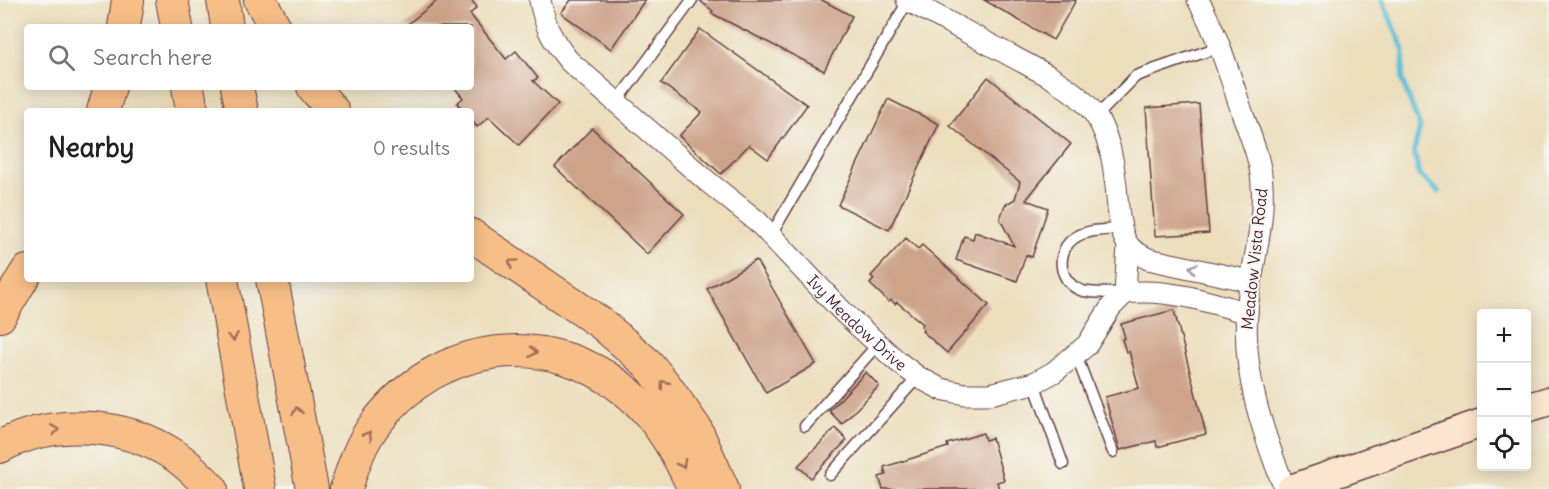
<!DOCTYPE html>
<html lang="en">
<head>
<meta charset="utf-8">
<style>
	body { margin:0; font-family:Delius,sans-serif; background:#f2f2f2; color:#202124 }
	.controls { position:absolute; right:18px; bottom:18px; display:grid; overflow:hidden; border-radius:6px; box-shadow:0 3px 15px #0003 }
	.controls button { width:54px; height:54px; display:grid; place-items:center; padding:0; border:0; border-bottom:2px solid #e0e0e0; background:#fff; color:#202124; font:30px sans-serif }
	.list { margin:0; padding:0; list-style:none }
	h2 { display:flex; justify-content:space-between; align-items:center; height:78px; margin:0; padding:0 24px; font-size:26px }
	h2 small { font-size:20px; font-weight:400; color:#757577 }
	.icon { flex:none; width:33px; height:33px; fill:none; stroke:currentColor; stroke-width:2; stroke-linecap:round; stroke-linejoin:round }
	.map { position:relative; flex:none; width:1549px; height:489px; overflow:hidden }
	.search { position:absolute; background:#fff; box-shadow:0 3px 15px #0003; left:24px; top:24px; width:450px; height:66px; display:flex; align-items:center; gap:15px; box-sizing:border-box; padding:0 21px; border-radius:6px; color:#757577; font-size:22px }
	.panel { position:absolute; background:#fff; box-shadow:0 3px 15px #0003; left:24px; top:108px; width:450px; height:174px; border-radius:6px }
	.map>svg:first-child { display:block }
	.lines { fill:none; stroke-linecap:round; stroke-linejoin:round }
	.stream { stroke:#5abfd7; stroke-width:5 }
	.building { fill:#cda38a }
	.lane-casing { stroke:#623c41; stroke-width:13 }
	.street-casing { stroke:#623c41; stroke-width:23 }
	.secondary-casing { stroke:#623c41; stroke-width:31 }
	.primary-casing { stroke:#623c41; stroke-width:34 }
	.lane { stroke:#fff; stroke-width:10 }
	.street { stroke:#fff; stroke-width:21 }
	.secondary { stroke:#fce5cf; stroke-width:28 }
	.primary { stroke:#f7be88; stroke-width:32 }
	.oneway { stroke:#a06e5a }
	.oneway2 { stroke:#ae9aa0 }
	.labels { text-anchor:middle; stroke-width:4.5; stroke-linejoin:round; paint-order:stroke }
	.street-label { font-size:16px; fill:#4a1f2b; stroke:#f6f6f2 }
</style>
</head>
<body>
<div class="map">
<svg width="1549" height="489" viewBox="0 0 1549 489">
	<rect width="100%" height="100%" fill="#f6f6f2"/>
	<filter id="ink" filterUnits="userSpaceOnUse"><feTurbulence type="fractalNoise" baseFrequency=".0167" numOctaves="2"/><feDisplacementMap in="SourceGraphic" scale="12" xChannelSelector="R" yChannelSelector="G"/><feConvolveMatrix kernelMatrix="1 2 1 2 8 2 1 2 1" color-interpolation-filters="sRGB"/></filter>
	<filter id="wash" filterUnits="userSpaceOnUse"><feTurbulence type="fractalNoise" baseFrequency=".008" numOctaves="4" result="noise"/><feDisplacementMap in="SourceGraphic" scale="24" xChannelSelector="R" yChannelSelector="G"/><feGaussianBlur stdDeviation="1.35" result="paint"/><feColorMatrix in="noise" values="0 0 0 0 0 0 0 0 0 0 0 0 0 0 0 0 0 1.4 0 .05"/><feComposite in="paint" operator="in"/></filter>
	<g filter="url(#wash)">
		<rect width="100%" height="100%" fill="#ecdebb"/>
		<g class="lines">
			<polyline class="stream" points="1382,0 1404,50 1402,80 1420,127 1414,151 1419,175 1439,192"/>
		</g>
		<g id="blocks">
			<g class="building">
				<polygon points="438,0 471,0 477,7 470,14 506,59 516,51 538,78 533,81 558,104 519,145 489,117 477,127 471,120 471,111 464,111 457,103 463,98 454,87 471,87 471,27 404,27"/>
				<polygon points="571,0 645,0 611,49 561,13"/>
				<polygon points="699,0 822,0 852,16 824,71 711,13 713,11"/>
				<polygon points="984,0 1076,0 1053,40"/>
				<polygon points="700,29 807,105 768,159 749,145 721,174 679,136 702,112 661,83"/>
				<polygon points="988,77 1071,144 1026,200 1048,208 1032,257 1026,255 1017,281 956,260 964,236 973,239 975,232 1014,246 1000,219 1005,205 1015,199 1020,182 950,126"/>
				<polygon points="888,99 939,124 889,230 838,205"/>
				<polygon points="1199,104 1209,233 1155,236 1146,108"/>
				<polygon points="592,128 684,214 647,254 555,167"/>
				<polygon points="906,238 918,249 922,245 989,305 947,353 922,331 924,329 921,326 923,324 897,302 895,304 891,300 889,302 870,284 874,279 871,276"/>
				<polygon points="756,260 816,364 766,393 707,289"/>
				<polygon points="1174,310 1206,434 1157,447 1156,441 1120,450 1105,397 1139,388 1129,351 1126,352 1122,339 1125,338 1121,324"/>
				<polygon points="866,372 879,386 842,424 829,411"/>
				<polygon points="835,428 847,440 811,478 798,466"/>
				<polygon points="983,433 985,440 992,438 1004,480 997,482 999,489 883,489 879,477 886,475 884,467 948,447 947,444"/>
			</g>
		</g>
	</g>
	<g filter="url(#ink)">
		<use href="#blocks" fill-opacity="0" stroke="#623c41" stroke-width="1.5"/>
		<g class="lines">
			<g class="lane-casing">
				<g id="lane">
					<polyline points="616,103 692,0"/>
					<polyline points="1096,117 1136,76 1219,47"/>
					<path d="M1122,229C1107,230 1089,229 1076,237C1054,250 1058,284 1083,291C1096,294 1112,292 1125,293"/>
					<polyline points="771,235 908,1"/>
					<polyline points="1076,355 1113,452"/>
					<polyline points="1034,383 1063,464"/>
					<polyline points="805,426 878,344"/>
					<polyline points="830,475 918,377"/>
				</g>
			</g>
			<g class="street-casing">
				<g id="street">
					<path id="s1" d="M540,0C545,27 552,40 569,61L708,182L757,221L844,313L897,361L918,377L941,389L965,394H990L1034,383L1054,372L1087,345L1111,307L1125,293C1167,288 1207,301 1247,313"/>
					<path d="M907,0L1047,75C1068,88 1090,102 1101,125C1109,141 1113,160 1115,178C1118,197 1117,231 1129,246C1134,252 1141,255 1148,259L1250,281"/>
					<path d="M1198,0C1218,35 1230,76 1243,115C1251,138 1261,160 1262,185C1265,227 1250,270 1247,312C1242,373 1263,433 1285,489"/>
					<polyline points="1125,293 1128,245"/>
				</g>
			</g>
			<g class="secondary-casing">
				<g id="secondary">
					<polyline points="1526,408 1549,401"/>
					<polyline points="1291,489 1482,423"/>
				</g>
			</g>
			<g class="primary-casing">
				<g id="primary">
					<polyline points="172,0 177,27"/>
					<polyline points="223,0 227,27"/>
					<polyline points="260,0 275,27"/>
					<polyline points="124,27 128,0"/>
					<polyline points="188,87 192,111"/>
					<polyline points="237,87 242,111"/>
					<polyline points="313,87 333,111"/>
					<polyline points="103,111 110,87"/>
					<polyline points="471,235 602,324 648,364 666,386 696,429 723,489"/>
					<polyline points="222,279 260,489"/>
					<polyline points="272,279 312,489"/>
					<polyline points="0,316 27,271"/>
					<path d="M0,447C53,418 123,422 174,455C188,464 200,477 212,489"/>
					<path d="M346,489C353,466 361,442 376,423C438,342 547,326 627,392C658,417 678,454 694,489"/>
				</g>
			</g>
			<use href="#lane" class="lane"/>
			<use href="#street" class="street"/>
			<use href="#secondary" class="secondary"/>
			<use href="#primary" class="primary"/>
		</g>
		<defs><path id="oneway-chevron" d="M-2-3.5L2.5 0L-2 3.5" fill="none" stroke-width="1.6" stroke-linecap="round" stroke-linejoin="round" transform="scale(1.5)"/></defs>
		<g class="oneway">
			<use href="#oneway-chevron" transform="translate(512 263) rotate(-145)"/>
			<use href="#oneway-chevron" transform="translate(233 337) rotate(80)"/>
			<use href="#oneway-chevron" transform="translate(533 352) rotate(6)"/>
			<use href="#oneway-chevron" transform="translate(664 384) rotate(-129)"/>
			<use href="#oneway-chevron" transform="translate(297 411) rotate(-101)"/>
			<use href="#oneway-chevron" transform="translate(55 430) rotate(-8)"/>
			<use href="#oneway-chevron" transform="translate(368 435) rotate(-58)"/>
			<use href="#oneway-chevron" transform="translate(682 464) rotate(62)"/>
		</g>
		<use class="oneway2" href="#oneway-chevron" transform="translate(1193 268) rotate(-167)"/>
	</g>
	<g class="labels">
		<g class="street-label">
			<text transform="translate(1254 259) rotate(-84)" y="6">Meadow Vista Road</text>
			<text dy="6" stroke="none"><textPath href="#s1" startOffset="458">Ivy Meadow Drive</textPath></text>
		</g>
	</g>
</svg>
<div class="controls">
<button>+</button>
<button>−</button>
<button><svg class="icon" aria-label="locate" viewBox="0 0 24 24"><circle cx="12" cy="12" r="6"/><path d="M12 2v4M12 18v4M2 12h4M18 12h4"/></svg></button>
</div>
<div class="search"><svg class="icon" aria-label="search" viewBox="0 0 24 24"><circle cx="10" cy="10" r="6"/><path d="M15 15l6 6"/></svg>Search here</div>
<section class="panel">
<h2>Nearby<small>0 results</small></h2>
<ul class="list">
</ul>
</section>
</div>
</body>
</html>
